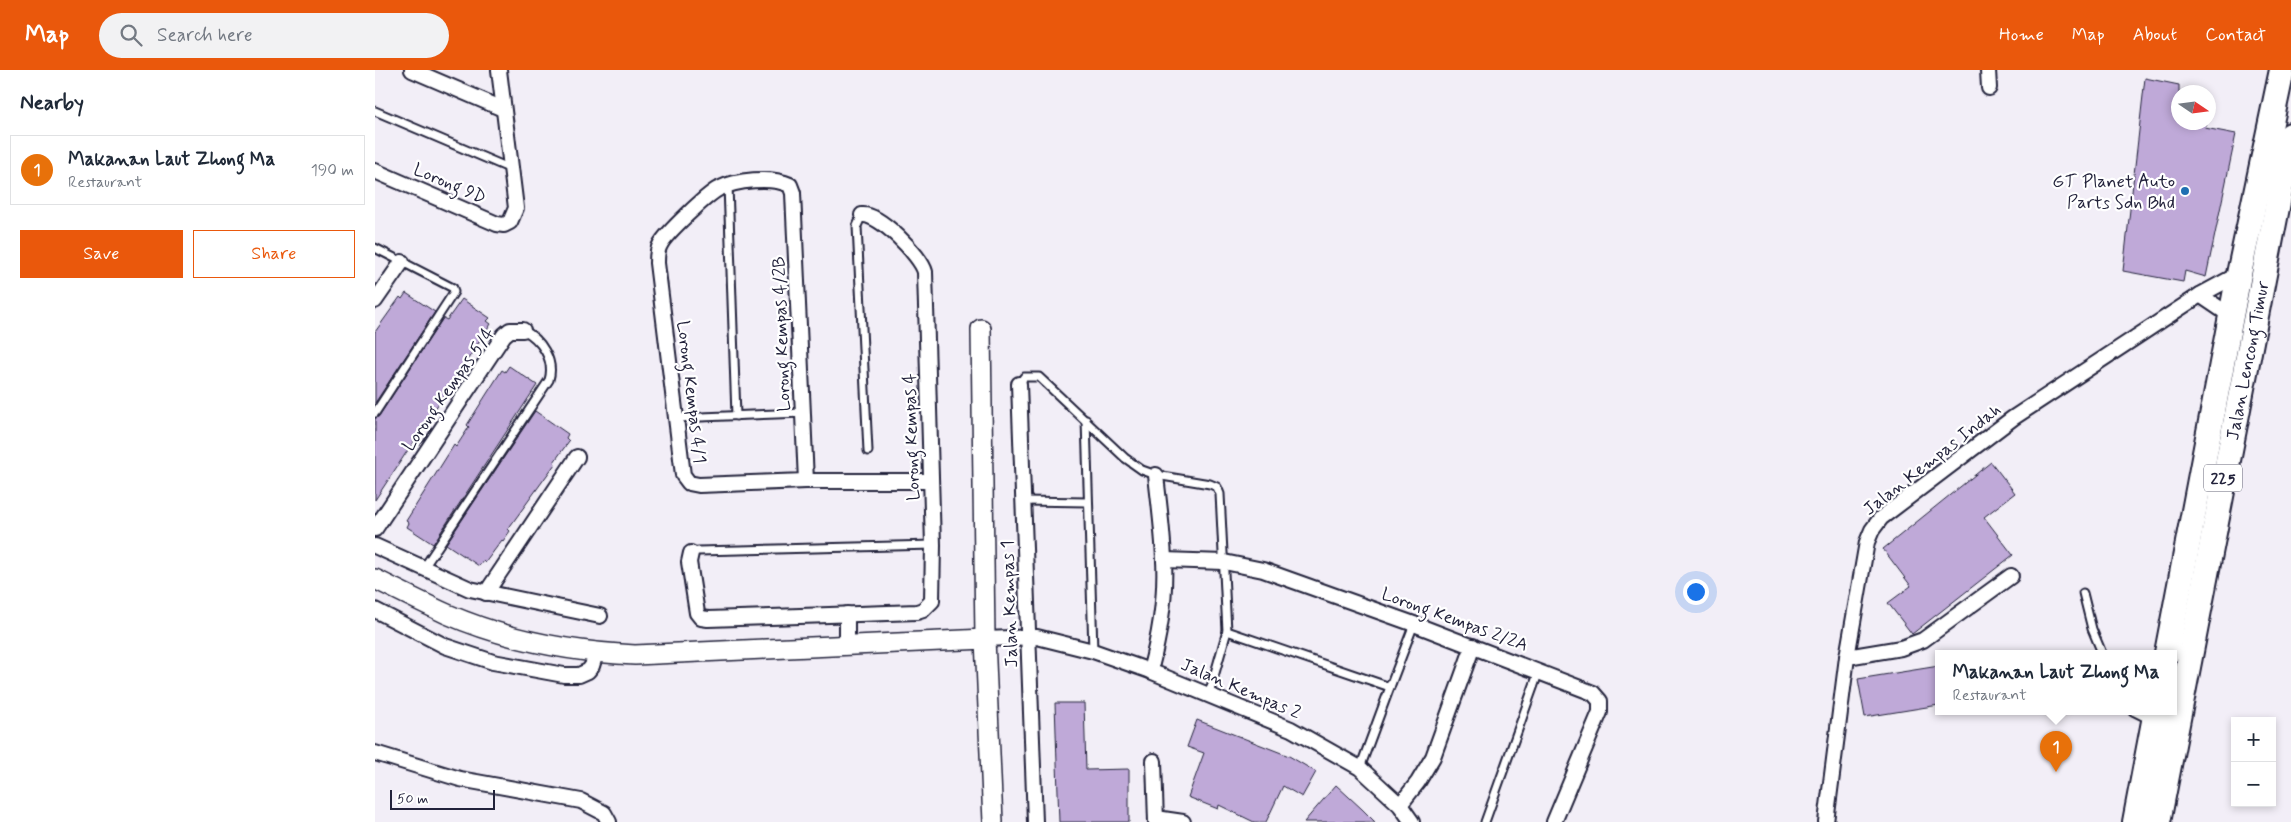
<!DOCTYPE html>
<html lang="en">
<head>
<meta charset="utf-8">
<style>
	body { margin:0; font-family:Mynerve,sans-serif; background:#f2f2f3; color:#1f2937 }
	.controls { position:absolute; right:15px; bottom:15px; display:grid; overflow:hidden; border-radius:0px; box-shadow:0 2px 8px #0003 }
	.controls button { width:45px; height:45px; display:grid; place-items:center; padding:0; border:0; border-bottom:1px solid #e0e1e3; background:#fff; color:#1f2937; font:25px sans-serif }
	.compass { position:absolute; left:1796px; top:15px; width:45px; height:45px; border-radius:50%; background:#fff; box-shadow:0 2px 8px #0003; rotate:103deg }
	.scale { position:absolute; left:15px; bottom:12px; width:105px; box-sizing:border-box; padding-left:5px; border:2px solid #22223b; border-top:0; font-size:14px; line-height:18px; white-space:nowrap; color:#22223b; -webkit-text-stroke:4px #fff; paint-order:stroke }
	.you { position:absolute; left:1320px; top:521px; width:18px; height:18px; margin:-12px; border:4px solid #fff; border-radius:50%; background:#1a73e8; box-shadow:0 0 0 8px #1a73e833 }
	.badge { display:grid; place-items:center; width:32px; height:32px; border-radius:50%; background:#ea580c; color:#fff; font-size:16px; font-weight:700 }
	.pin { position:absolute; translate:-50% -41px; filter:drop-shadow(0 1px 2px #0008) }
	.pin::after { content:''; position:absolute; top:26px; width:18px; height:15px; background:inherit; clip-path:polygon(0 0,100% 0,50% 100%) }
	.popup { position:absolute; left:1560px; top:580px; width:242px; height:65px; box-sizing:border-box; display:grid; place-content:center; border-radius:0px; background:#fff; filter:drop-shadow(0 1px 4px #0005); font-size:16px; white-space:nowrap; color:#747a83 }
	.popup b { font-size:19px; color:#1f2937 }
	.popup::after { content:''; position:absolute; left:50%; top:100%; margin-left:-10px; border:10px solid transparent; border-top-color:#fff }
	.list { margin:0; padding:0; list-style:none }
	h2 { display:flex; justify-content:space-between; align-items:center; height:65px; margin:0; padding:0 20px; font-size:21px }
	h2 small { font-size:16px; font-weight:400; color:#747a83 }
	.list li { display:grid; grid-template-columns:32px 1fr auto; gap:15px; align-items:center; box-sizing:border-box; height:70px; margin:0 10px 10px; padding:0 10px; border:1px solid #e0e1e3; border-radius:0px }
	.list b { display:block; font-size:19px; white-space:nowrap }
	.list p { margin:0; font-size:16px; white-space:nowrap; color:#747a83 }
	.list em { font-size:16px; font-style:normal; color:#747a83 }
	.actions { display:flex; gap:10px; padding:15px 20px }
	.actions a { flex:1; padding:11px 0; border:1px solid #ea580c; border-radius:0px; text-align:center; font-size:18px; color:#ea580c }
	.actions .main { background:#ea580c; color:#fff }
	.icon { flex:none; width:28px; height:28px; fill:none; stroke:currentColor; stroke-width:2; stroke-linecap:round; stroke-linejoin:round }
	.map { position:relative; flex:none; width:1916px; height:752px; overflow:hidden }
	header { display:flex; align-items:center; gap:30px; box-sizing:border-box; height:70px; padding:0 25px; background:#ea580c; color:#fff }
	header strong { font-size:24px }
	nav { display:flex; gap:28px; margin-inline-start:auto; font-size:18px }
	.search { width:350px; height:45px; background:#f2f2f3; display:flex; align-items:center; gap:12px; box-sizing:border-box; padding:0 18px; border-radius:28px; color:#747a83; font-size:19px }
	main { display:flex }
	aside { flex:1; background:#fff }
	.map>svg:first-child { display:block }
	.building { fill:#bfa9d8; stroke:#22223b }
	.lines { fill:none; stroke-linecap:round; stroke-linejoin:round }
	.lane-casing { stroke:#22223b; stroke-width:11 }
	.street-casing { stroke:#22223b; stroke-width:18 }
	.secondary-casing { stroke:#22223b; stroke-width:22 }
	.highway-casing { stroke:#22223b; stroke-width:28 }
	.lane { stroke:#fff; stroke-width:7 }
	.street { stroke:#fff; stroke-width:14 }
	.secondary { stroke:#fff; stroke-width:19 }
	.highway { stroke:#fff; stroke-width:24 }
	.poi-dot { fill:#1f6fb2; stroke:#fff; stroke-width:2 }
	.labels { text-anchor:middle; stroke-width:4.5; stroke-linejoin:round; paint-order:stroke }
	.shield { fill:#fff; stroke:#646476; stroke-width:1 }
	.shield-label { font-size:16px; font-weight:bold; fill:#22223b }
	.poi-label { font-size:18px; fill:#22223b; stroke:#fff; text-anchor:end }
	.street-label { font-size:18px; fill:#22223b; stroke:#fff }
</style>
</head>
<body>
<header>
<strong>Map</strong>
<div class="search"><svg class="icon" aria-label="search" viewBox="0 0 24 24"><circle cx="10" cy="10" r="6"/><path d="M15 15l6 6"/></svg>Search here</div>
<nav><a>Home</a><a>Map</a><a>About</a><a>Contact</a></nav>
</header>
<main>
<aside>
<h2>Nearby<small></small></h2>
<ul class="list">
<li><span class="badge" style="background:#e8710a">1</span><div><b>Makanan Laut Zhong Ma</b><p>Restaurant</p></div><em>190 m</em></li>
</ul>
<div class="actions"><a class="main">Save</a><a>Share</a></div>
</aside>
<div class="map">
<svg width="1916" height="752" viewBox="0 0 1916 752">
	<rect width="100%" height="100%" fill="#f2eef7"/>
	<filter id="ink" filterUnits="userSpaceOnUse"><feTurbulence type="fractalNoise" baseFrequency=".02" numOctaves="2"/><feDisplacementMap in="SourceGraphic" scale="10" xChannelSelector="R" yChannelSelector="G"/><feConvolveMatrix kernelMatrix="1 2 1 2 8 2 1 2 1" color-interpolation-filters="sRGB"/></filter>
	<g filter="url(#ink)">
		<g class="building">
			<polygon points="1770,8 1804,15 1804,52 1832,52 1830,58 1861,64 1831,207 1810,201 1808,212 1748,201"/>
			<polygon points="31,223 60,242 0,333 0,262 25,227 27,229"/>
			<polygon points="87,229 115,248 112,251 116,254 0,430 0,348 4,346 68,248 72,250"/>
			<polygon points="134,296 162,315 58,474 32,457 34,453 31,451 79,375 81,377 94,357 92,355 127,300 130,302"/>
			<polygon points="160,341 193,364 191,368 194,371 179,392 180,394 133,459 135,461 128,471 127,470 110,493 108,491 104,496 71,474"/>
			<polygon points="1616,392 1640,423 1609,447 1638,485 1537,564 1513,533 1536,516 1508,479"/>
			<polygon points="1564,596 1564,635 1490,647 1483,609"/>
			<polygon points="680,633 709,633 711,700 754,699 754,752 684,752"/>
			<polygon points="822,650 914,686 941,702 927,727 908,716 891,752 879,752 844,735 843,739 813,727 829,683 812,677"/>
			<polygon points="961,715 987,739 1000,752 929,752"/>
		</g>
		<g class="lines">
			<g class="lane-casing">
				<g id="lane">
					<polyline points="0,41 136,99"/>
					<polyline points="353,115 361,346"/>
					<polyline points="487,145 482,156 493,381"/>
					<polyline points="0,178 78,218 79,222 0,343"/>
					<polyline points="644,314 649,307 664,307 750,388 767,400 781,405 835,414 842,417 845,424 852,561 834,624"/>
					<polyline points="301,348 428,343"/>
					<polyline points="711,350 718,581"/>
					<polyline points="649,431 712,432"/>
					<polyline points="316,483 323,481 558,475"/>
					<path d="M48,499L174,310C180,290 166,269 148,260"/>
					<polyline points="1708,523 1717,559 1727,583"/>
					<polyline points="852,561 1015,617 1039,554"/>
					<polyline points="1758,641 1776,650"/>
					<polyline points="985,698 1015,617"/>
					<polyline points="1110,752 1164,601"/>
				</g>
			</g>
			<g class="street-casing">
				<g id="street">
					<polyline points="37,0 128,39"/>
					<polyline points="1613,0 1614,18"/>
					<polyline points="0,101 122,154 129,155 135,152 141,138 124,0"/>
					<polyline points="1825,225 1856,246"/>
					<polyline points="0,231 27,192"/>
					<polyline points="644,314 660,752"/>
					<path d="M431,411L418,123L415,115C396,106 361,110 343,119C332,125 291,163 285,175C282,180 282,187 282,193L308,405L314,413L324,415L431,411H556"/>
					<polyline points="0,459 129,265 135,260 148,260"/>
					<polyline points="0,476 95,519 225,546"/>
					<path d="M316,483L314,492L322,543L326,548L333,549L542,542L548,540L557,531L558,475L550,202C546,186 504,143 487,145"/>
					<polyline points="789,490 849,492 888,500 1039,554 1218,623 1225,631 1225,642 1179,752"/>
					<polyline points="111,523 202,387"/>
					<polyline points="0,540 70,576 118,592 189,605 204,605 213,601 217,596 221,583"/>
					<polyline points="610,569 662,567 718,581 775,601 916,659 985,698 1025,735 1037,752"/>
					<polyline points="472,575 472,544"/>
					<polyline points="1472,587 1526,578 1548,570 1636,506"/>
					<path d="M775,601C785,564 791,528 789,490C788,462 784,434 781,405"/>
					<polyline points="0,683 85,709 206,731 229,743 234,752"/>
					<polyline points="779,691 781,752"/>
					<polyline points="1025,735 1043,712 1058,687 1098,576"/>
					<polyline points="781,748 808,752"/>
					<polyline points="1451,752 1472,587 1492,472 1497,460 1506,448 1638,348 1825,225 1864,204"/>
				</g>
			</g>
			<g class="secondary-casing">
				<g id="secondary">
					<polyline points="606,259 610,569 618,752"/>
					<path d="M0,509C24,521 48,533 72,544C132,570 196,582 260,585L610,569"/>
				</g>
			</g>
			<g class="highway-casing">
				<g id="highway">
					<polyline points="1792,583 1864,204 1907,0"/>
					<polyline points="1760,752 1781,641"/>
					<path id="s1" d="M1783,752L1916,65"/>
				</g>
			</g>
			<use href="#lane" class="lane"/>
			<use href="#street" class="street"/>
			<use href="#secondary" class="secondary"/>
			<use href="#highway" class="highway"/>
		</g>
	</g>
	<circle class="poi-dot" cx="1810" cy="121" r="5"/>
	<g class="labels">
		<rect class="shield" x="1829" y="394.5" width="38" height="27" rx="4"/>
		<g class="shield-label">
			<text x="1848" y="414">225</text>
		</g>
		<g class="poi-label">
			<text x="1800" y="117">GT Planet Auto<tspan x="1800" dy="21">Parts Sdn Bhd</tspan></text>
		</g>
		<g class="street-label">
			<text transform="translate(75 113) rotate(23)" y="6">Lorong 9D</text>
			<text transform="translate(406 264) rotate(-92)" y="6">Lorong Kempas 4/2B</text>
			<text dy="6" stroke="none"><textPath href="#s1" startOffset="470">Jalan Lencong Timur</textPath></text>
			<text transform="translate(73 319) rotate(-55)" y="6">Lorong Kempas 5/4</text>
			<text transform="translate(317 322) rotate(83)" y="6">Lorong Kempas 4/1</text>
			<text transform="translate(536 367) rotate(-92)" y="6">Lorong Kempas 4</text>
			<text transform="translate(1557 389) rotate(-38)" y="6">Jalan Kempas Indah</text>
			<text transform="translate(634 534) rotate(-92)" y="6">Jalan Kempas 1</text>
			<text transform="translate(1080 549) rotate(20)" y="6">Lorong Kempas 2/2A</text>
			<text transform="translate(866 618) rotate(23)" y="6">Jalan Kempas 2</text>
		</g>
	</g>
</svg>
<div class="controls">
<button>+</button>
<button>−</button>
</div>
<svg class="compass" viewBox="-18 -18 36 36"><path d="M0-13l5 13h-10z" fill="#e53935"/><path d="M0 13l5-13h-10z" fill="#747a83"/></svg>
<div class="scale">50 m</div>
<div class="you"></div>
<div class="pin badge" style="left:1681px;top:702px;background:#e8710a">1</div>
<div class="popup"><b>Makanan Laut Zhong Ma</b>Restaurant</div>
</div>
</main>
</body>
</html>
